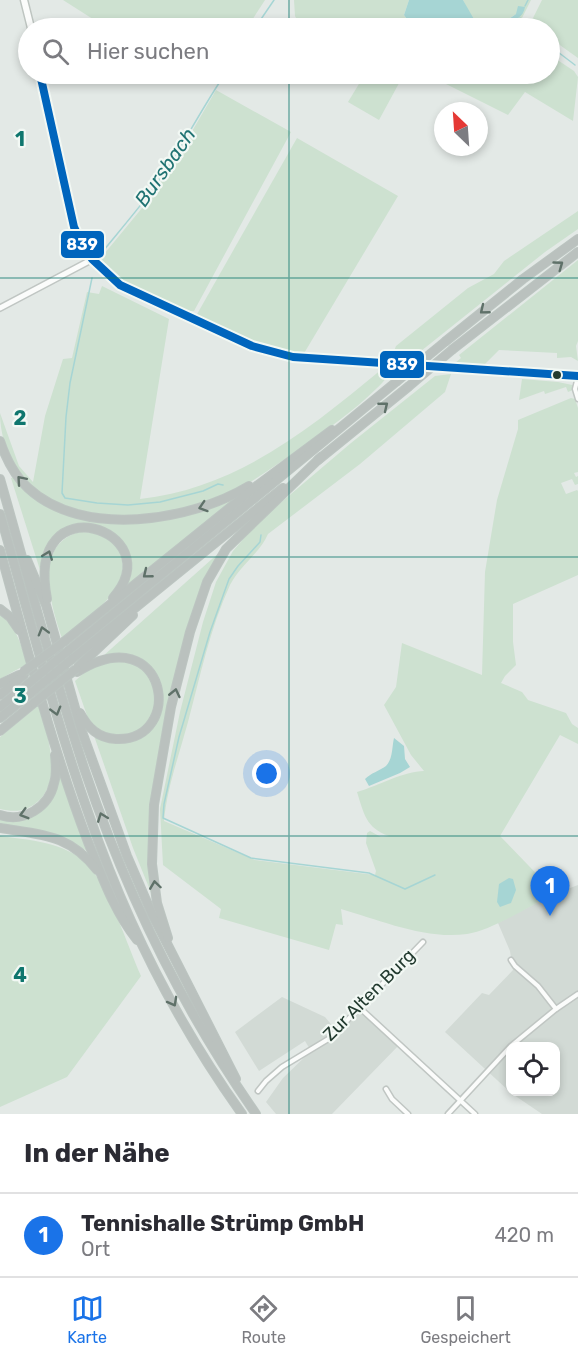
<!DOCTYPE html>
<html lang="de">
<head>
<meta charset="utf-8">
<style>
	body { margin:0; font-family:Rubik,sans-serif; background:#f2f2f3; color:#2b2b33 }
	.controls { position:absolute; right:18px; bottom:18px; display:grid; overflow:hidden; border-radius:12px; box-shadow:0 3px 9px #0003 }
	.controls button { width:54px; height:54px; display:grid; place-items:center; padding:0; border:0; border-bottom:2px solid #e1e1e2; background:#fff; color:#2b2b33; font:30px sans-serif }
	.compass { position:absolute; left:434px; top:102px; width:54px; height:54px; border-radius:50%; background:#fff; box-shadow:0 3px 9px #0003; rotate:335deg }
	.you { position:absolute; left:267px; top:774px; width:21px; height:21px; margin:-15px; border:4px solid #fff; border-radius:50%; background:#1a73e8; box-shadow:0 0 0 9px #1a73e833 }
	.badge { display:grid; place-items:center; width:39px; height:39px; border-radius:50%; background:#1a73e8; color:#fff; font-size:20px; font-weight:700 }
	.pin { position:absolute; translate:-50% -50px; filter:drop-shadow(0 2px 3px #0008) }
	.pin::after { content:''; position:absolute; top:32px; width:21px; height:18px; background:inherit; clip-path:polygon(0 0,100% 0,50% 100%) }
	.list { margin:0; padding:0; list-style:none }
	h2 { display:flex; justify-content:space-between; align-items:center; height:78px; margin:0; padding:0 24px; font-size:26px }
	h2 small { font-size:20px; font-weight:400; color:#7c7c81 }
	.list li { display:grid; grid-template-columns:39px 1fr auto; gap:18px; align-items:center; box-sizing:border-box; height:84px; padding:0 24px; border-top:2px solid #e1e1e2 }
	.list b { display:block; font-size:22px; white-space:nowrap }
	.list p { margin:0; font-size:20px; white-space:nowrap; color:#7c7c81 }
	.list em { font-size:20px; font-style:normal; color:#7c7c81 }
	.icon { flex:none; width:33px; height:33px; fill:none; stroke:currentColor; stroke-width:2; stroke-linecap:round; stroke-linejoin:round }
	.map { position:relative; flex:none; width:578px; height:1114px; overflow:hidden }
	.search { position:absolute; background:#fff; box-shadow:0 3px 9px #0003; left:18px; right:18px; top:18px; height:66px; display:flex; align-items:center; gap:15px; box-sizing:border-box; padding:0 21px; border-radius:33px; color:#7c7c81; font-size:22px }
	.sheet { height:162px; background:#fff }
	nav { display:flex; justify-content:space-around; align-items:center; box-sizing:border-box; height:84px; border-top:2px solid #e1e1e2; background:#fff; font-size:16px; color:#7c7c81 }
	nav a { display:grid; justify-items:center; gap:3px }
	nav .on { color:#1a73e8 }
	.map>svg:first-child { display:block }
	.built { fill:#d2dad5; fill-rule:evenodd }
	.green { fill:#cde1d0 }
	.water { fill:#a6d5d4 }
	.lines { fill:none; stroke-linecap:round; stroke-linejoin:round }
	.stream { stroke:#a6d5d4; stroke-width:1.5 }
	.minor-casing { stroke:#c0c6c3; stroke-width:7 }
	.tertiary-casing { stroke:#c0c6c3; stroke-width:8 }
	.secondary-casing { stroke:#bec5c1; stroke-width:9 }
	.motorway-casing { stroke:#bcc5c1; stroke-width:10 }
	.minor { stroke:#fbfcfb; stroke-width:4 }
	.tertiary { stroke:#fbfcfb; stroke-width:5 }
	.secondary { stroke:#fbfcfb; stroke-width:6 }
	.motorway { stroke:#bac1be; stroke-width:8 }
	.motorway-bridge-casing { stroke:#bcc5c1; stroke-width:10; stroke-linecap:butt }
	.motorway-bridge { stroke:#bac1be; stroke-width:8 }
	.bus-1-casing { stroke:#f2f8f4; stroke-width:12 }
	.bus-1 { stroke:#0065bd; stroke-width:8 }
	.oneway { stroke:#5f7169 }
	.grid { fill:none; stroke:#0f766e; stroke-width:1.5; stroke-opacity:0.55 }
	.bus-dot { fill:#233b30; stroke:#f2f8f4; stroke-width:2 }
	.labels { text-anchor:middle; stroke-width:4.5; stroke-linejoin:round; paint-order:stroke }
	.street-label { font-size:18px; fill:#233b30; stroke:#f2f8f4 }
	.water-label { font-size:20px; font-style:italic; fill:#207373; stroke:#f2f8f4 }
	.grid-label { font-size:20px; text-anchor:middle; font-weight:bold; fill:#0f766e; stroke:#f2f8f4; stroke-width:4.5; stroke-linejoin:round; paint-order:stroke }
	.line-badge { stroke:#f2f8f4; stroke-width:2 }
	.badge-label { font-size:16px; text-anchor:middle; font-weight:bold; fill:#fff }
</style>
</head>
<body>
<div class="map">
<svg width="578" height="1114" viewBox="0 0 578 1114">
	<rect width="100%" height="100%" fill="#e3e9e6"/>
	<g class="built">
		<path d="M578,885V1114H542L511,1093L445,1032L482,993L489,995L513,970L510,951L498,923L554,894ZM510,1046H556V1092H510Z"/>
		<polygon points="282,997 325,1017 335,1029 360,1008 400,1044 332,1114 276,1114 266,1102 283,1078 311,1051 305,1041 259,1071 235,1032"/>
	</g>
	<g class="green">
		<polygon points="63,0 265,0 247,28 107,28"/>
		<polygon points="294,0 409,0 404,15 413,28 301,28 295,16"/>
		<path d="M463,0H531L517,28H502L506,24L517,20L516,14C507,21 485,32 475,22C470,17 466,6 463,0Z"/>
		<polygon points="542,0 578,0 578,58 550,38 550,28 536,28 532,26 532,20"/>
		<polygon points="550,55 574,71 578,77 573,121 525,92 508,115 426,74 550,74"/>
		<polygon points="365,74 404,74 379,120 348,102"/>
		<polygon points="216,90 291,132 194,311 180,311 121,280 100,262 100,259 147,202 176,159"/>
		<polygon points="297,138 398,196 303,355 276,351 228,333 196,316"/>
		<polygon points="578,211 578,229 545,252 416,355 408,359 391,358 396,346 468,288 494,274 504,261"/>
		<polygon points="578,260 578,341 576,346 578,361 571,357 557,358 557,353 499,350 484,365 455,363 461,358 459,355"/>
		<path d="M102,286L169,319L140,499C238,488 309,429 382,369H395C388,375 383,383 376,389C354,411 326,430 301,448C277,464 254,482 228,494C176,518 107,525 54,501C21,486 0,450 0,413L19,466L33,482L45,416L63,359L72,358L87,292L99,294Z"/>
		<path d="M451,374L445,392L360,464L268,534C260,553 240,565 230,585C210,628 200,677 188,722C179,755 167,788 164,821L255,860L375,875L376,871L366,843L367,833L370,831L381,837L389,836C366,828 364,814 357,792C378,786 404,771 424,771L411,755L384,705L396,687L402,643L482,675L485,572L497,500L518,429V420L571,398L575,399L578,408V472L574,473L576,477L578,476V484L575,485L572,479L561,483L566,494L577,490L578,491V575L513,604V642L516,665L505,676L501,683L522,692L528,700L566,713L572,724L578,728V744L560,735L500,836L555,893C530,906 493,930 467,934C425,940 380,920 341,909L343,925L336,924L329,950L219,918L221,909L163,865L160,809L180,712L203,622L216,582L233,551L258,522L351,443L435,376Z"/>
		<polygon points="522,379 558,382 577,386 575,389 568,392 566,387 545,394 544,391 519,400"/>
		<path d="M15,477L24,489L39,501L62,511L159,520L186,515L233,500L127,587C126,575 132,564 126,550C113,519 68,516 49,543C44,551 42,561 40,570L11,478Z"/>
		<path d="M80,532C94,532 109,535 117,548C141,585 85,619 62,638C51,605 32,544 80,532Z"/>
		<polygon points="221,551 193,619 152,807 156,905 133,848 75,681"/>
		<path d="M0,615C17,627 21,645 27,664L0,679Z"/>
		<path d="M39,705C47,733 64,782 36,803C25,812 13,812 0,809V737Z"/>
		<path d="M58,770L87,851L61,836L0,825V818C47,817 46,814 58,770Z"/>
		<path d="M0,836C29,840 65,842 87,864C108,885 128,947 141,976L67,1077L0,1107Z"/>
	</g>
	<g class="water">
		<path d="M409,0H463L475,21C488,29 505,23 516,14L518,6L525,7C523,21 509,20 502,28H413L404,15Z"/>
		<path d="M394,738L404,746L405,759L410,767L400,773L369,786L365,779C371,773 379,771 386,766C393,759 392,746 394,738Z"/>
		<polygon points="509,878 513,879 516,890 511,903 500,907 497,902 499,884"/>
	</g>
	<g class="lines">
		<g class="stream">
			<polyline points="525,6 528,0"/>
			<polyline points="520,18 522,28"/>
			<polyline points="255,28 274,0"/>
			<polyline points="550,46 575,65"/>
			<path d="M99,256C124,225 151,195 172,161C190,132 206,102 225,74"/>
			<polyline points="92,278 70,383 66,417 62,493 65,498 97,503 128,505 160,502 203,491 218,484 223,485"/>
			<polyline points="261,535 260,542 238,566 229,579 210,632 179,737 164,804 163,818 251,858 369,873 405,889 435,875"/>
		</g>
		<g class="minor-casing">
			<g id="minor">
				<polyline points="578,377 575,389 578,399"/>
				<polyline points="511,960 515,966 538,986 556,1009"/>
				<polyline points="360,1008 475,1114"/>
				<polyline points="511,1046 556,1009 578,994"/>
				<polyline points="386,1089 392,1099 408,1114"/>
				<polyline points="258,1091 266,1081 282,1067 330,1038 423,942"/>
				<polyline points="448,1114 510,1047"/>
			</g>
		</g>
		<g class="tertiary-casing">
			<polyline id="tertiary" points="0,308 93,259"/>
		</g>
		<g class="secondary-casing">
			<g id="secondary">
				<polyline points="24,0 31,28"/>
				<path d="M40,74L74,227C82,250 100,271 120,285L252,346L293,357L578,376"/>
			</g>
		</g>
		<g class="motorway-casing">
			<g id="motorway">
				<polyline points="446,341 523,279 578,239"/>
				<polyline points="453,349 578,252"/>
				<path d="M0,441C6,459 14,475 28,488C83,539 191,521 249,486"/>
				<polyline points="318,460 408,387"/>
				<path d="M0,479C28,576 53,675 85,771C126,893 182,1008 256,1114"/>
				<path d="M0,514C29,614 54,716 89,815C125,920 177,1023 242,1114"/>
				<path d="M0,550C27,648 52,748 88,842C102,876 114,911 137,940"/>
				<polyline points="27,560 46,605 81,729 127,856 152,914 236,1079"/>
				<path d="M47,599C24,481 173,530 113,598"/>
				<polyline points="0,609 10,617 19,630"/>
				<polyline points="65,641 258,485 332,430"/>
				<polyline points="68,651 396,382"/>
				<polyline points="72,659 283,488"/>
				<polyline points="78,667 133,615"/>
				<path d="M77,672C168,616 186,742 116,739C98,738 88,728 80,713"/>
				<polyline points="0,684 19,675"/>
				<polyline points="0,695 24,675"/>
				<polyline points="0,707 28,684"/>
				<polyline points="0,718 31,693"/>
				<polyline points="0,731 34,703"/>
				<path d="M0,815C24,823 49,807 54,783C57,774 56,764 55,755"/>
				<path d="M0,828C42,835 69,834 97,870"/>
				<polyline points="168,938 157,903 152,864 154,805 171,707 190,632 207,582 226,549 321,457"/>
			</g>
		</g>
		<use href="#minor" class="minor"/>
		<use href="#tertiary" class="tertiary"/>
		<use href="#secondary" class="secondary"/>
		<use href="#motorway" class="motorway"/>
		<g class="motorway-bridge-casing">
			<g id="motorway-bridge">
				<polyline points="396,382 446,341"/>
				<polyline points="408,387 453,349"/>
				<polyline points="23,672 65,641"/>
				<polyline points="28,684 68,651"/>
				<polyline points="31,693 72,659"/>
				<polyline points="34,703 76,669"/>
			</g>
		</g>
		<use href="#motorway-bridge" class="motorway-bridge"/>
		<g class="bus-1-casing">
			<polyline id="bus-1" points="40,74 74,227 82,244 92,259 120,285 252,346 293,357 578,376"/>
		</g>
		<use href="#bus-1" class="bus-1"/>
	</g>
	<defs><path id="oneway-chevron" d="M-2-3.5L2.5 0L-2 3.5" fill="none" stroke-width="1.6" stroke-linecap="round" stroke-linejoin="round" transform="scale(1.5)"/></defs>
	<g class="oneway">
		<use href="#oneway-chevron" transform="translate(559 265) rotate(-36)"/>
		<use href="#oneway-chevron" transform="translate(484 310) rotate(141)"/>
		<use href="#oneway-chevron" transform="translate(384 406) rotate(-39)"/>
		<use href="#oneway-chevron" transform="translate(21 480) rotate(-131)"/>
		<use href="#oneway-chevron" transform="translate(203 507) rotate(162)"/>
		<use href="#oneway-chevron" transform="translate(48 555) rotate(-69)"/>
		<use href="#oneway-chevron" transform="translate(147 574) rotate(141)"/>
		<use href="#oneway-chevron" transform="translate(43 631) rotate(-106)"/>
		<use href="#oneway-chevron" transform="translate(175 693) rotate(-77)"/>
		<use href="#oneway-chevron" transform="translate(56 711) rotate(74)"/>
		<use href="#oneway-chevron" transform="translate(24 814) rotate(164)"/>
		<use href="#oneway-chevron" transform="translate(102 817) rotate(-111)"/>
		<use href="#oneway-chevron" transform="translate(155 885) rotate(-98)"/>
		<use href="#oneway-chevron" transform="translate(173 1002) rotate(61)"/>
	</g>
	<path class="grid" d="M289,0V28M289,74V1114M0,278H578M0,557H578M0,836H578"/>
	<circle class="bus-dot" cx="557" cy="375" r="5"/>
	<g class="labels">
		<g class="street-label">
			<text transform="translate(369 995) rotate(-45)" y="6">Zur Alten Burg</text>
		</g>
		<g class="water-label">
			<text transform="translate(165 167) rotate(-55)" y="7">Bursbach</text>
		</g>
	</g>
	<g class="grid-label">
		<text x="20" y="146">1</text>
		<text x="20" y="425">2</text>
		<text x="20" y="703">3</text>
		<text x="20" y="982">4</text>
	</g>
	<g class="line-badge">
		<rect x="60" y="230" width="45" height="29" rx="6" fill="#0065bd"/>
		<rect x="379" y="350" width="46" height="29" rx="6" fill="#0065bd"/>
	</g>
	<g class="badge-label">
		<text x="82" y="250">839</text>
		<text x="402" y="370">839</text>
	</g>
</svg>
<div class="controls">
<button><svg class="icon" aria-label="locate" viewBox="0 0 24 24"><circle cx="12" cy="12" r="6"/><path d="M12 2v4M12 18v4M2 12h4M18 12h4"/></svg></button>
</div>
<svg class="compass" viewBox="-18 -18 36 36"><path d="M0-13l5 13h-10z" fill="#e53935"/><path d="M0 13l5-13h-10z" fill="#7c7c81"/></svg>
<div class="you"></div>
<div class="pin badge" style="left:550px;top:916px">1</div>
<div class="search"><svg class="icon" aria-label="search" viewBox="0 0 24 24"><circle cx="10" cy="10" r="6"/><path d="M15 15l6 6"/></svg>Hier suchen</div>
</div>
<section class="sheet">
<h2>In der Nähe<small></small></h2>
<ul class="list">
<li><span class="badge">1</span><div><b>Tennishalle Strümp GmbH</b><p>Ort</p></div><em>420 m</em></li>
</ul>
</section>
<nav>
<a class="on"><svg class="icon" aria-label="map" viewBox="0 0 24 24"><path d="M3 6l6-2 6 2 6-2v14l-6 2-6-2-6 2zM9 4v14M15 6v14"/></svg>Karte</a>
<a><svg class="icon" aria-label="directions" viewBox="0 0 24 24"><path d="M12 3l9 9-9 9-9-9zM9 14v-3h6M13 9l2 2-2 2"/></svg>Route</a>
<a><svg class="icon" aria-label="saved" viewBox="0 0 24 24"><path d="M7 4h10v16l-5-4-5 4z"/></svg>Gespeichert</a>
</nav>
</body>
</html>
